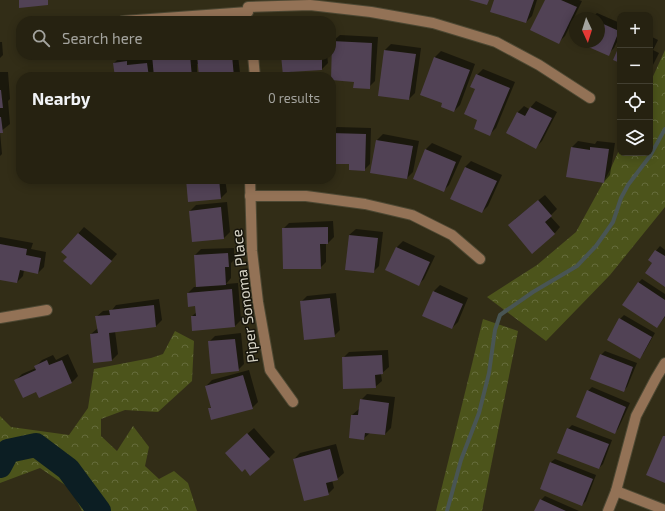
<!DOCTYPE html>
<html lang="en">
<head>
<meta charset="utf-8">
<style>
	body { margin:0; font-family:"Exo 2",sans-serif; background:#322f1f; color:#f1f3f6 }
	.controls { position:absolute; right:12px; top:12px; display:grid; overflow:hidden; border-radius:8px; box-shadow:0 2px 10px #0003 }
	.controls button { width:36px; height:36px; display:grid; place-items:center; padding:0; border:0; border-bottom:1px solid #423f31; background:#262211; color:#f1f3f6; font:20px sans-serif }
	.compass { position:absolute; left:569px; top:12px; width:36px; height:36px; border-radius:50%; background:#262211; box-shadow:0 2px 10px #0003; rotate:176deg }
	.list { margin:0; padding:0; list-style:none }
	h2 { display:flex; justify-content:space-between; align-items:center; height:52px; margin:0; padding:0 16px; font-size:17px }
	h2 small { font-size:13px; font-weight:400; color:#a4a49f }
	.icon { flex:none; width:22px; height:22px; fill:none; stroke:currentColor; stroke-width:2; stroke-linecap:round; stroke-linejoin:round }
	.map { position:relative; flex:none; width:665px; height:511px; overflow:hidden }
	.search { position:absolute; background:#262211; box-shadow:0 2px 10px #0003; left:16px; top:16px; width:320px; height:44px; display:flex; align-items:center; gap:10px; box-sizing:border-box; padding:0 14px; border-radius:16px; color:#a4a49f; font-size:15px }
	.panel { position:absolute; background:#262211; box-shadow:0 2px 10px #0003; left:16px; top:72px; width:320px; height:112px; border-radius:16px }
	.map>svg:first-child { display:block }
	.forest { fill:url(#forest-crowns) }
	.shadow { fill:#0007 }
	.lines { fill:none; stroke-linecap:round; stroke-linejoin:round }
	.stream { stroke:#495554; stroke-width:4 }
	.river { stroke:#0c1e23; stroke-width:24 }
	.building { fill:#514255 }
	.minor-casing { stroke:#4d4833; stroke-width:12 }
	.minor { stroke:#937256; stroke-width:10 }
	.labels { text-anchor:middle; stroke-width:3; stroke-linejoin:round; paint-order:stroke }
	.street-label { font-size:15px; fill:#d8d5c7; stroke:#17150c }
</style>
</head>
<body>
<div class="map">
<svg width="665" height="511" viewBox="0 0 665 511">
	<defs>
		<pattern id="forest-crowns" width="20" height="18" patternUnits="userSpaceOnUse"><rect width="20" height="18" fill="#4c541b"/><path d="M2 6a3 3 0 1 1 6 0M12 15a3 3 0 1 1 6 0" fill="none" stroke="#656c3b"/></pattern>
	</defs>
	<rect width="100%" height="100%" fill="#322d17"/>
	<g class="forest">
		<polygon points="665,50 665,207 610,275 546,341 487,297 537,265 576,232 610,170 620,148 620,153 650,153 650,83"/>
		<polygon points="483,319 518,331 482,511 436,511"/>
		<polygon points="175,331 194,341 192,381 158,412 125,410 101,419 101,436 117,451 133,426 149,447 145,466 159,479 174,471 188,483 197,511 82,511 71,489 40,468 0,483 0,416 11,427 69,435 88,408 94,369 151,358 163,354"/>
	</g>
	<g class="shadow">
		<polygon points="495,0 537,0 532,16 526,22"/>
		<polygon points="546,0 579,0 582,1 565,36 559,42"/>
		<polygon points="597,13 620,23 620,36 614,48 608,54 579,42 599,42 599,18 591,18"/>
		<polygon points="340,35 378,37 375,81 369,87 355,81 333,41"/>
		<polygon points="650,36 658,40 653,50 659,53 650,71"/>
		<polygon points="0,42 2,42 3,55 0,58"/>
		<polygon points="391,44 421,48 415,93 409,99 379,95 385,50"/>
		<polygon points="441,51 475,64 460,105 454,111 443,103 435,57"/>
		<polygon points="153,55 238,55 240,73 236,77 200,77 199,64 197,64 197,77 116,77 114,63 120,57 133,56 133,59 154,58"/>
		<polygon points="282,55 327,55 328,63 322,69 293,70 289,75"/>
		<polygon points="483,69 515,82 496,128 490,134 479,119 476,89 477,75"/>
		<polygon points="0,72 8,72 10,99 8,101 10,124 0,132 2,154 0,156"/>
		<polygon points="536,101 557,112 542,141 536,147 508,133 518,112 524,106 529,109"/>
		<polygon points="337,127 371,128 370,164 364,170 350,163 331,163 331,133"/>
		<polygon points="383,134 419,141 413,172 407,178 377,140"/>
		<polygon points="578,141 595,144 597,141 615,143 610,175 604,182 572,147"/>
		<polygon points="432,143 462,156 449,185 443,191 414,178 426,149"/>
		<polygon points="471,161 502,175 488,206 482,212 465,167"/>
		<polygon points="187,179 225,179 227,192 221,198"/>
		<polygon points="545,195 557,209 550,216 560,227 555,233 515,219"/>
		<polygon points="227,202 230,232 224,238 190,211 196,205"/>
		<polygon points="333,221 334,237 328,243 326,243 326,262 320,268 283,229 289,223"/>
		<polygon points="84,227 117,254 97,278 62,252"/>
		<polygon points="356,229 383,232 379,266 373,272 349,235"/>
		<polygon points="0,237 33,243 31,249 46,252 44,267 38,273 24,270 23,276 17,282 0,279"/>
		<polygon points="403,241 435,256 424,279 418,285 386,270 397,247"/>
		<polygon points="660,246 665,250 665,286 654,263 649,259"/>
		<polygon points="234,248 234,260 231,263 231,278 226,284 238,283 241,320 235,326 192,316 197,312 196,305 188,293 194,287 197,287 195,255 201,249"/>
		<polygon points="642,279 665,294 665,317 657,327 638,283"/>
		<polygon points="440,285 468,298 458,322 452,328 423,316 434,291"/>
		<polygon points="336,293 340,330 334,336 301,302 307,296"/>
		<polygon points="159,299 162,320 156,326 115,331 118,354 112,360 94,362 91,334 98,328 96,317 103,311 112,310 116,305"/>
		<polygon points="624,315 655,333 643,354 639,357 620,319"/>
		<polygon points="241,333 244,364 238,370 209,342 215,336"/>
		<polygon points="388,350 389,367 381,374 382,381 375,387 343,358 349,352"/>
		<polygon points="605,351 637,363 627,387 623,391 601,355"/>
		<polygon points="68,354 78,376 72,382 39,397 36,391 16,380 22,374 36,368 36,366 42,360 53,355 56,360"/>
		<polygon points="249,370 258,402 252,408 209,409 211,407 206,386 212,380"/>
		<polygon points="592,387 630,403 618,429 614,433 588,391"/>
		<polygon points="367,394 395,397 391,428 385,434 370,433 363,439 352,415 359,409 361,400"/>
		<polygon points="572,425 612,440 603,464 599,468 568,429"/>
		<polygon points="254,428 275,452 269,458 245,468 226,453"/>
		<polygon points="336,444 344,473 337,479 332,480 334,488 328,494 294,459 300,453"/>
		<polygon points="555,459 596,475 586,501 582,505 541,489 551,462"/>
		<polygon points="545,496 579,511 536,511 541,500"/>
	</g>
	<g class="lines">
		<polyline class="stream" points="447,511 461,460 479,413 489,373 495,330 500,315 533,292 577,266 596,246 613,222 621,198 628,185 650,156 665,129"/>
		<polyline class="river" points="0,466 8,451 36,445 68,469 99,511"/>
	</g>
	<g class="building">
		<polygon points="19,0 48,0 48,5 19,8"/>
		<polygon points="469,0 489,0 487,5"/>
		<polygon points="494,0 534,0 526,23 490,12"/>
		<polygon points="545,0 561,0 577,7 559,44 530,30"/>
		<polygon points="599,22 619,31 609,56 577,42 599,42"/>
		<polygon points="332,41 372,43 370,89 353,88 354,82 331,80"/>
		<polygon points="620,44 620,63 613,60"/>
		<polygon points="384,50 416,54 409,100 378,96"/>
		<polygon points="152,55 190,55 192,77 154,77"/>
		<polygon points="197,55 232,55 234,77 199,77"/>
		<polygon points="281,55 322,55 322,70 289,72 289,76 283,76"/>
		<polygon points="434,57 470,70 454,112 441,107 442,103 420,95"/>
		<polygon points="127,61 127,65 147,63 149,77 115,77 113,63"/>
		<polygon points="476,74 510,88 490,136 474,129 477,120 464,114 475,89 470,87"/>
		<polygon points="0,90 1,90 3,108 0,108"/>
		<polygon points="530,107 552,118 536,149 506,133 517,112 525,116"/>
		<polygon points="0,117 1,117 3,133 0,133"/>
		<polygon points="331,133 366,134 365,171 349,170 349,164 331,164"/>
		<polygon points="376,140 413,146 407,179 370,173"/>
		<polygon points="571,147 590,150 590,147 609,149 604,183 566,177"/>
		<polygon points="425,149 456,162 444,192 413,179"/>
		<polygon points="465,167 497,181 482,213 450,199"/>
		<polygon points="186,179 219,179 221,199 188,202"/>
		<polygon points="538,200 552,216 545,222 555,234 532,254 508,225"/>
		<polygon points="221,207 224,239 192,242 189,211"/>
		<polygon points="328,227 328,244 320,244 321,269 283,269 282,228"/>
		<polygon points="78,233 112,261 91,285 63,261 67,257 61,252"/>
		<polygon points="349,235 378,238 374,273 345,270"/>
		<polygon points="0,244 27,249 26,255 41,258 38,274 20,270 17,283 0,280"/>
		<polygon points="396,247 430,262 419,286 385,270"/>
		<polygon points="655,250 665,256 665,287 645,273 652,263 648,260"/>
		<polygon points="228,253 229,267 225,267 226,285 196,287 194,255"/>
		<polygon points="638,282 665,300 665,316 657,328 622,305"/>
		<polygon points="232,289 235,327 192,331 191,316 196,316 195,306 188,307 187,293"/>
		<polygon points="433,291 463,304 452,329 422,316"/>
		<polygon points="330,298 335,337 304,340 300,301"/>
		<polygon points="154,305 156,327 109,333 112,361 93,363 90,334 98,333 95,316 110,315 109,310"/>
		<polygon points="619,318 652,337 640,359 607,340"/>
		<polygon points="235,339 239,371 211,374 208,341"/>
		<polygon points="600,354 633,367 624,392 590,379"/>
		<polygon points="382,355 383,374 375,375 376,388 343,389 342,357"/>
		<polygon points="47,360 49,365 62,360 72,383 39,398 36,392 23,398 14,380 36,370 34,366"/>
		<polygon points="243,375 253,409 211,420 208,408 211,408 205,386"/>
		<polygon points="587,390 626,407 615,434 576,417"/>
		<polygon points="360,399 389,403 385,435 365,433 364,440 349,438 351,415 358,415"/>
		<polygon points="567,428 609,444 599,469 557,453"/>
		<polygon points="247,433 270,459 250,476 245,469 242,472 225,453"/>
		<polygon points="663,436 665,436 665,483 646,475"/>
		<polygon points="330,449 338,480 326,483 329,495 304,501 293,459"/>
		<polygon points="550,462 593,479 582,506 540,489"/>
		<polygon points="540,499 542,500 566,511 534,511"/>
	</g>
	<g class="lines">
		<g class="minor-casing">
			<g id="minor">
				<polyline points="248,7 310,5 371,12 433,23 496,42 539,65 590,98"/>
				<polyline points="123,21 248,12"/>
				<polyline points="253,55 255,77"/>
				<polyline points="250,179 252,251 258,302 270,370 293,402"/>
				<polyline points="250,196 306,196 365,204 412,215 452,235 480,259"/>
				<polyline points="0,318 47,310"/>
				<polyline points="616,491 665,510"/>
				<polyline points="608,511 616,491 636,416 656,378 665,363"/>
			</g>
		</g>
		<use href="#minor" class="minor"/>
	</g>
	<g class="labels">
		<g class="street-label">
			<text transform="translate(245 296) rotate(-97)" y="5">Piper Sonoma Place</text>
		</g>
	</g>
</svg>
<div class="controls">
<button>+</button>
<button>−</button>
<button><svg class="icon" aria-label="locate" viewBox="0 0 24 24"><circle cx="12" cy="12" r="6"/><path d="M12 2v4M12 18v4M2 12h4M18 12h4"/></svg></button>
<button><svg class="icon" aria-label="layers" viewBox="0 0 24 24"><path d="M12 4l9 5-9 5-9-5zM3 14l9 5 9-5"/></svg></button>
</div>
<svg class="compass" viewBox="-18 -18 36 36"><path d="M0-13l5 13h-10z" fill="#e53935"/><path d="M0 13l5-13h-10z" fill="#a4a49f"/></svg>
<div class="search"><svg class="icon" aria-label="search" viewBox="0 0 24 24"><circle cx="10" cy="10" r="6"/><path d="M15 15l6 6"/></svg>Search here</div>
<section class="panel">
<h2>Nearby<small>0 results</small></h2>
<ul class="list">
</ul>
</section>
</div>
</body>
</html>
